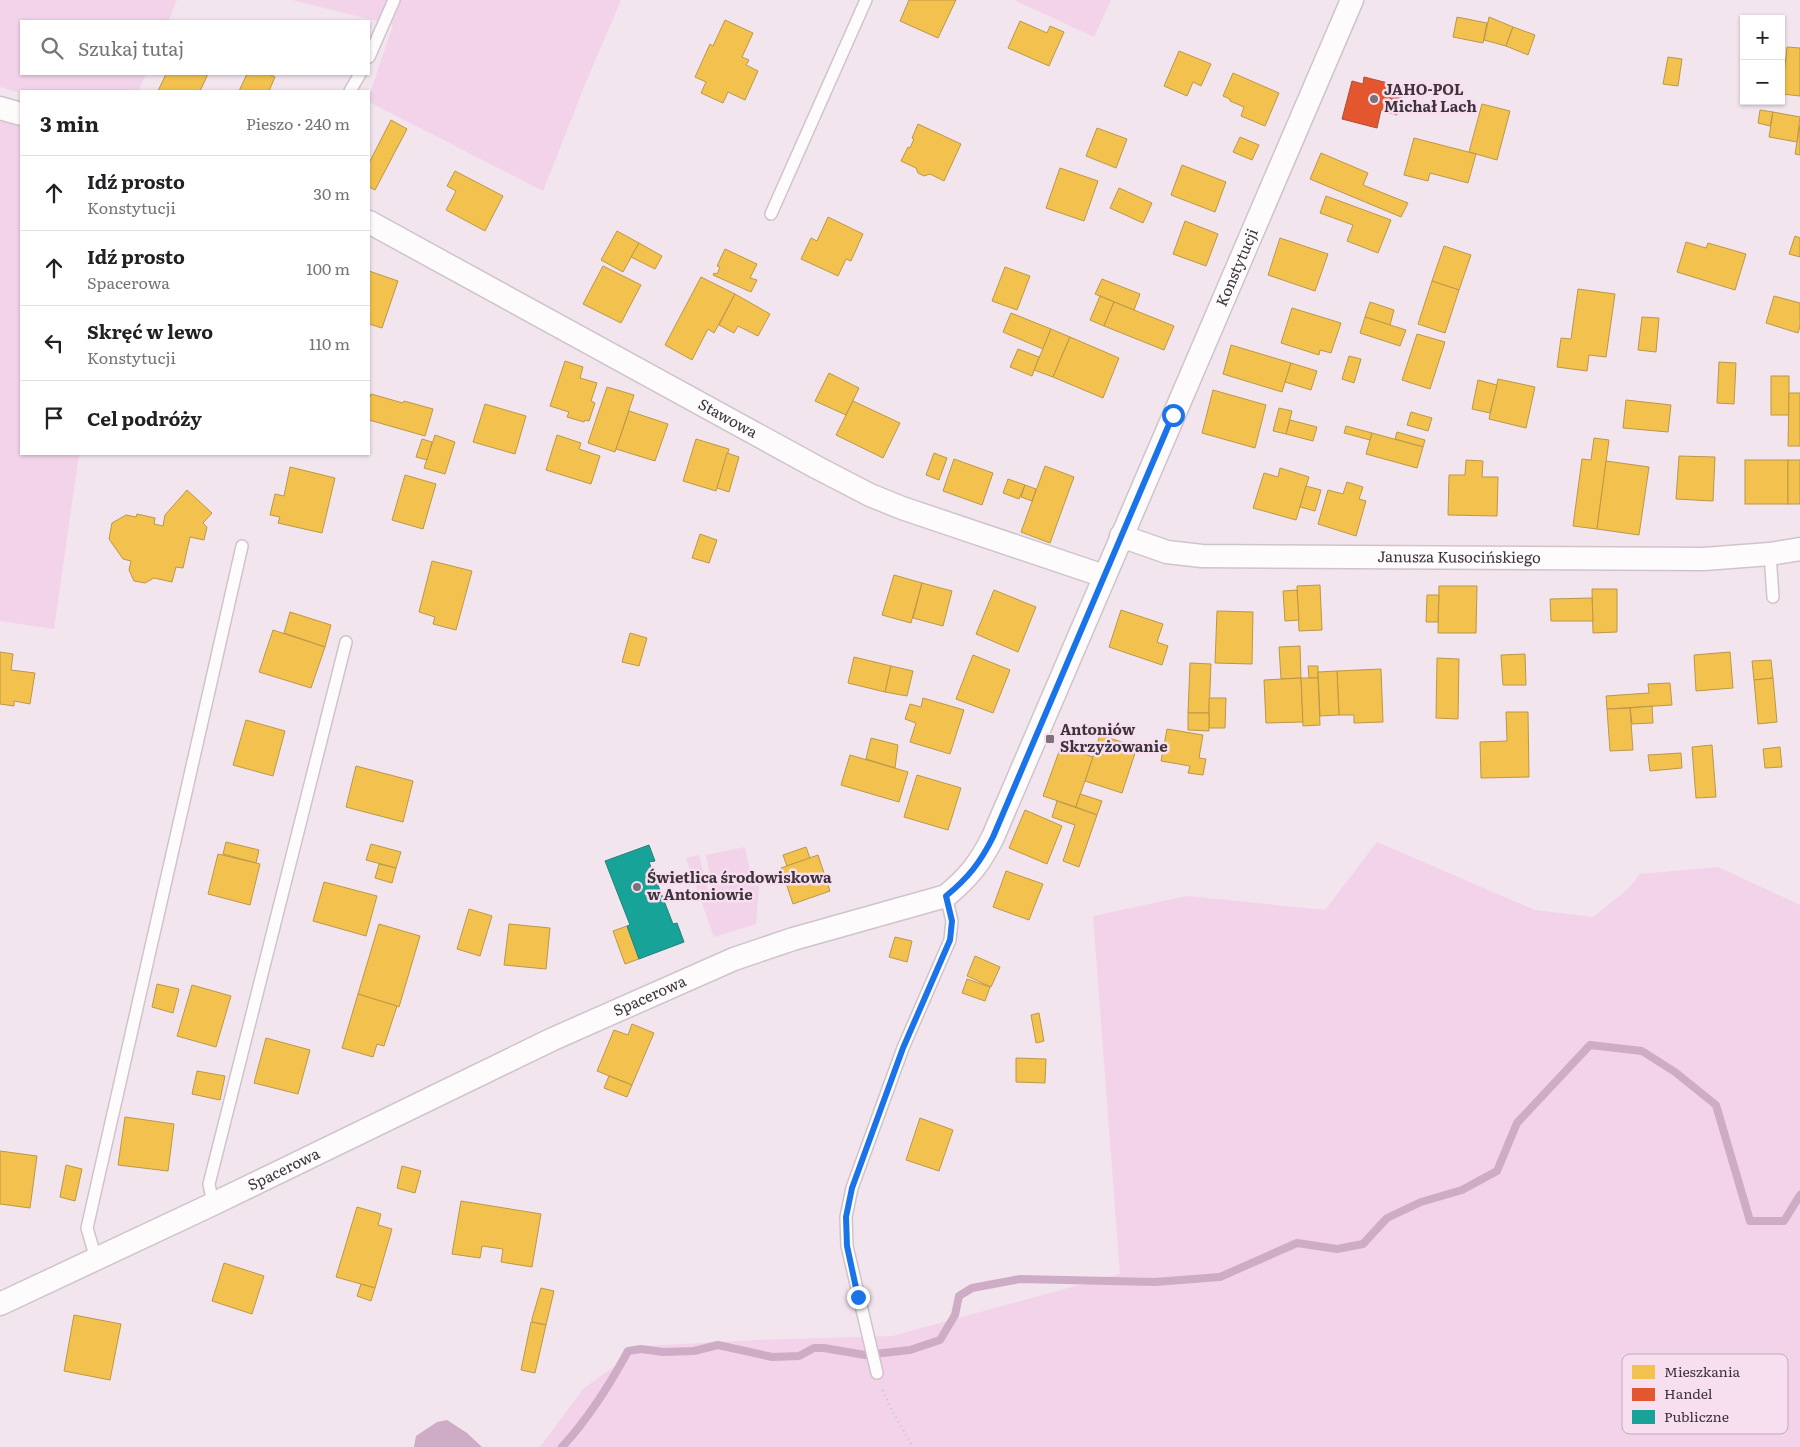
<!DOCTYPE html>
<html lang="pl">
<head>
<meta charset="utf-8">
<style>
	body { margin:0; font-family:Literata,serif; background:#f6f6f6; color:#202124 }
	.controls { position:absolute; right:15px; top:15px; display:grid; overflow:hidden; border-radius:0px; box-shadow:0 1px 4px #0004 }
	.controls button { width:45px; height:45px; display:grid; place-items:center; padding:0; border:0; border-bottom:1px solid #e0e0e0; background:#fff; color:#202124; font:25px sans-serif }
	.stop { position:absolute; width:15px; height:15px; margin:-11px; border:4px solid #1a73e8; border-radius:50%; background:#fff }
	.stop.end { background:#1a73e8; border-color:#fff; box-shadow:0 1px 5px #0008 }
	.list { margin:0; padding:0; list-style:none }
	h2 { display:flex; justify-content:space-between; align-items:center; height:65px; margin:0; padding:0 20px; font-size:21px }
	h2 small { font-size:16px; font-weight:400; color:#757577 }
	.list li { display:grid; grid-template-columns:32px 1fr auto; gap:15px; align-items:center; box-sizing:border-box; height:75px; padding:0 20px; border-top:1px solid #e0e0e0 }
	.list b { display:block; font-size:19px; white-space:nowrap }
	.list p { margin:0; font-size:16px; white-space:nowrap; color:#757577 }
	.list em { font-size:16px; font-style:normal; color:#757577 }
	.icon { flex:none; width:28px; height:28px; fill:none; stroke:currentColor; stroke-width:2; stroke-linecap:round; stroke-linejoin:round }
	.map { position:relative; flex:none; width:1800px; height:1447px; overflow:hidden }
	.search { position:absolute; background:#fff; box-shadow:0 1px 4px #0004; left:20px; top:20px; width:350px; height:55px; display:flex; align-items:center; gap:12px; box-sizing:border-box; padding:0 18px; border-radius:0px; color:#757577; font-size:19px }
	.panel { position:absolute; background:#fff; box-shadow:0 1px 4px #0004; left:20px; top:90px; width:350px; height:365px; border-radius:0px }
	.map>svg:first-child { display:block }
	.green { fill:#f2d3e9 }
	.water { fill:#cfacc5 }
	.homes { fill:#f2c14e; stroke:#bc9748 }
	.shops { fill:#e4572e; stroke:#b24c32 }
	.public { fill:#17a398; stroke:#22827c }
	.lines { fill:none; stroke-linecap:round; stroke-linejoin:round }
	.stream { stroke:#cfacc5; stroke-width:8 }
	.service-casing { stroke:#cfc4cb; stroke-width:14 }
	.minor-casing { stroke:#cfc4cb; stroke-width:25 }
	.path { stroke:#cdc8cc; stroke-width:3; stroke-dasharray:1 4; stroke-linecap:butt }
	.service { stroke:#fdfbfc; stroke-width:11 }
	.minor { stroke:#fdfbfc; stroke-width:22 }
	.route { stroke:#1a73e8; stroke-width:6 }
	.poi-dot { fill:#7c727a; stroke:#f8dff0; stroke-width:2 }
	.labels { text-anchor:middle; stroke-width:5; stroke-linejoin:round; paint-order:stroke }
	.poi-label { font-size:15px; font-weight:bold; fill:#3d343b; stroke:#f8dff0; text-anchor:start }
	.street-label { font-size:15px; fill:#3d343b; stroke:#f8dff0 }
	.key { fill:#f8dff0; stroke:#c0acba; stroke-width:1 }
	.key-label { font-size:14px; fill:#3d343b }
</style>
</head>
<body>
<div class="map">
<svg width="1800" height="1447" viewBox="0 0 1800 1447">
	<rect width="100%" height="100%" fill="#f2e5ee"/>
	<g class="green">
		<polygon points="0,0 177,0 168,21 21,21 21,74 146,74 138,91 21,91 21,93 0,87"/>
		<polygon points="292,0 621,0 586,82 543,191 369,102 369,96 393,25"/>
		<polygon points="1014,0 1111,0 1094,37"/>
		<polygon points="0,112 21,118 21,454 79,454 54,629 0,621"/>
		<polygon points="1377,842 1535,910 1593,917 1628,889 1640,874 1718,867 1800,905 1800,1447 540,1447 583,1389 642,1346 757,1340 892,1336 1120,1274 1093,916 1187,896 1325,910"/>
		<polygon points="745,847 753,886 759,885 756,924 714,937 686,858 699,855 709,895 714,894 706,855"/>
	</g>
	<polygon class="water" points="447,1420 467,1433 482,1447 414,1447 416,1436 437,1422"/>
	<g class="homes">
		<polygon points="909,0 956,0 938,38 900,21"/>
		<polygon points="1457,17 1487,23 1483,43 1453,37"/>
		<polygon points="1489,17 1513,27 1506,46 1484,40"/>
		<polygon points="725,20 753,33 742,57 749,60 746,65 758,71 745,100 728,92 723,103 701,93 706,82 695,77 710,44 713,46"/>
		<polygon points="1020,21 1047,33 1050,26 1064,32 1049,66 1008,48"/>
		<polygon points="1513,27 1535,35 1528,55 1506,46"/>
		<polygon points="1787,47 1800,48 1800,96 1782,94"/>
		<polygon points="1179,51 1211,64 1201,86 1193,82 1187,96 1164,86"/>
		<polygon points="1668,57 1682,59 1678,86 1663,84"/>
		<polygon points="1233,73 1279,93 1265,126 1241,116 1244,107 1230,101 1230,99 1223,96"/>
		<polygon points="166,74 208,74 200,91 158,91"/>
		<polygon points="247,74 271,74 271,75 275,77 269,91 239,91"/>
		<polygon points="1482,104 1510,111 1497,160 1469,152"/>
		<polygon points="1760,110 1773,112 1770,126 1758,123"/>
		<polygon points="1773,112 1800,117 1797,142 1769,137"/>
		<polygon points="391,120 407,129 375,190 369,187 369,163"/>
		<polygon points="918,124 961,144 944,181 930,174 924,176 918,173 916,168 901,161 908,147 910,148 914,139 912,138"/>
		<polygon points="1800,125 1800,155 1795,154"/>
		<polygon points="1097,128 1127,139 1116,168 1086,156"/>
		<polygon points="1240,137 1259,145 1252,160 1233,152"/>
		<polygon points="1414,138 1476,154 1468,183 1430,173 1428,181 1404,175"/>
		<polygon points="1321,153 1368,173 1363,185 1408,203 1401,217 1310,179"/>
		<polygon points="1182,165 1226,182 1215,212 1171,195"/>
		<polygon points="1060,168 1098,181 1084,221 1046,208"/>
		<polygon points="455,171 503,196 485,231 446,210 456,191 447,186"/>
		<polygon points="1119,188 1152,203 1143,223 1110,208"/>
		<polygon points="1326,196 1391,220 1378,253 1347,241 1353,225 1320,213"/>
		<polygon points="828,217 863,234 851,261 846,259 838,276 801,259 811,238 817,241"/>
		<polygon points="1185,221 1218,234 1206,266 1173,254"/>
		<polygon points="617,231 639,243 623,272 601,260"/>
		<polygon points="1795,236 1800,238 1800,257 1789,254"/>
		<polygon points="1280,238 1328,254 1315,291 1268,275"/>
		<polygon points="1686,242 1706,248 1708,243 1746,254 1735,290 1677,272"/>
		<polygon points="639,243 662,256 655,269 631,257"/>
		<polygon points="1444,246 1471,255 1459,290 1432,281"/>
		<polygon points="725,249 757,264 750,278 757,280 751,292 713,275 714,273 717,274 720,267 717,266"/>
		<polygon points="603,266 641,285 621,323 583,304"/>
		<polygon points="1005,267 1030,276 1017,310 992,301"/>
		<polygon points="369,271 398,281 382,328 369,324"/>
		<polygon points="701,277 735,294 714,333 708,329 692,360 665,345"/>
		<polygon points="1102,279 1140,294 1134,310 1095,294"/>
		<polygon points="1432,281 1459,290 1445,333 1418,324"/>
		<polygon points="1578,289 1615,294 1606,357 1589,355 1587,371 1557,367 1561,338 1571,339"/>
		<polygon points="735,294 770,314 758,336 738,326 734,333 719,325"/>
		<polygon points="1100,296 1114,302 1104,326 1090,320"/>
		<polygon points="1774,296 1800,303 1800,326 1798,333 1766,323"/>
		<polygon points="1114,302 1174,326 1164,350 1104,326"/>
		<polygon points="1370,302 1394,310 1390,325 1365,317"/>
		<polygon points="1292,308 1341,323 1331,353 1320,350 1319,355 1281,343"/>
		<polygon points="1011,313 1051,329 1043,349 1003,332"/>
		<polygon points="1365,317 1406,330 1400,346 1360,333"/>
		<polygon points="1642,317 1659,318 1656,352 1638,350"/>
		<polygon points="1051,329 1070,337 1053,377 1034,370"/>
		<polygon points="1417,334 1445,342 1430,389 1402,380"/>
		<polygon points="1070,337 1119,358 1103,398 1053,377"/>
		<polygon points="1231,345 1291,363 1282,392 1223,374"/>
		<polygon points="1018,349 1039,357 1032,376 1010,367"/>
		<polygon points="1349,356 1361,359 1354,383 1342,379"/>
		<polygon points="565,361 583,367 580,378 597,383 591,401 595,403 589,421 585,420 584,422 567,417 569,412 550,406"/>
		<polygon points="1719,362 1736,363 1734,404 1717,403"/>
		<polygon points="1291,363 1317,371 1311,390 1285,382"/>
		<polygon points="829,373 859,388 846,415 815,401"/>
		<rect x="1771" y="376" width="18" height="39"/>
		<polygon points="1498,379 1535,387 1526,428 1489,419"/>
		<polygon points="1478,380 1497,385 1490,413 1472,409"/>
		<polygon points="607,387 634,395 615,452 588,443"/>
		<polygon points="1213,390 1266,405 1255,448 1202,433"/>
		<polygon points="1789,393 1800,393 1800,446 1788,446"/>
		<polygon points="371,394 403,403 404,401 433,409 425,436 369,420 369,400"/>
		<polygon points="1626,400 1671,405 1668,432 1623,428"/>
		<polygon points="853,401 900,423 883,458 836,435"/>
		<polygon points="485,404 526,416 515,454 473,442"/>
		<polygon points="1279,408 1292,411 1286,434 1273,431"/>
		<polygon points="629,411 668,424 655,461 616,449"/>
		<polygon points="1411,412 1432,418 1428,431 1407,425"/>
		<polygon points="1290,420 1317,427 1313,441 1286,434"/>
		<polygon points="1346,426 1372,433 1370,440 1344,433"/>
		<polygon points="1397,432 1425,440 1423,447 1395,439"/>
		<polygon points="1372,433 1423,447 1417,468 1366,454"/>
		<polygon points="435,435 455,442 445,474 424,468"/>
		<polygon points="557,435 581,443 579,449 600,456 591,484 546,470"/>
		<polygon points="1594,438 1609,440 1597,529 1573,526 1582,459 1591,460"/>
		<polygon points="422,439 432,442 427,460 416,457"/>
		<polygon points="696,439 729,449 716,491 683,481"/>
		<polygon points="727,453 739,457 729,492 717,488"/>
		<polygon points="934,453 947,458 939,480 926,475"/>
		<polygon points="1679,456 1715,457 1713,501 1676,499"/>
		<polygon points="954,459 993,473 982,505 943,491"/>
		<polygon points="1466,460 1483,461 1482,477 1498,477 1497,516 1448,515 1449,475 1465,475"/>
		<rect x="1745" y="460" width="43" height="44"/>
		<rect x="1788" y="460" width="12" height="44"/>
		<polygon points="1606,461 1649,467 1639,535 1597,529"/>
		<polygon points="1045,466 1074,477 1050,543 1021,532"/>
		<polygon points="290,467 335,478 322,533 278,523 280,517 270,515 275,494 284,496"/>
		<polygon points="1280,468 1309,477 1296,520 1253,508 1264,473 1278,477"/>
		<polygon points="405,475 436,484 423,529 392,520"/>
		<polygon points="1008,479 1025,485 1019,499 1003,493"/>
		<polygon points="1347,482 1363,487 1359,499 1366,501 1356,536 1318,524 1328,490 1343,494"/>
		<polygon points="1025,485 1036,489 1032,501 1021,497"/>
		<polygon points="1306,486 1321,490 1315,511 1300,507"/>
		<polygon points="187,490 212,513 203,523 207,527 204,540 190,537 183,568 176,567 172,582 154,578 145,583 134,581 129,570 131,561 123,559 109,539 112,523 126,515 136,517 137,514 155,518 154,524 163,526 165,515"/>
		<polygon points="700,534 717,540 709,563 692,558"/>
		<polygon points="432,561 472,571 456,630 433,624 435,617 419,612"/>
		<polygon points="894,575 922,583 911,623 882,615"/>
		<polygon points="922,583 952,591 943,626 913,618"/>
		<polygon points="1320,585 1322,630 1299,631 1297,586"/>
		<polygon points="1439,586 1477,586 1476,633 1438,633"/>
		<polygon points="1592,589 1617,589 1617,632 1593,633"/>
		<polygon points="994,590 1036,607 1018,652 976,634"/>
		<polygon points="1297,590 1299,620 1285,621 1283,591"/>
		<polygon points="1427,595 1439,595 1438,622 1426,622"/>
		<polygon points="1592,598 1593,621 1551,621 1550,599"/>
		<polygon points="1121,610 1163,624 1157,642 1168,646 1162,665 1109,647"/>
		<polygon points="1217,611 1253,612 1252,664 1215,663"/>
		<polygon points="290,612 331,625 325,647 284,633"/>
		<polygon points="273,630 325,647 311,688 259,672"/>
		<polygon points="630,633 647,638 639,666 622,662"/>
		<polygon points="1300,646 1301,678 1281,679 1279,647"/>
		<polygon points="0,652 13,654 11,670 35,673 30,704 14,701 14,706 0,704"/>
		<polygon points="1730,652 1733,688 1696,691 1694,655"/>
		<polygon points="1525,654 1526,685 1503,685 1501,655"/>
		<polygon points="973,655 1010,670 993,713 956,699"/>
		<polygon points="854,657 891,666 885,692 848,683"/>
		<polygon points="1437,658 1459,659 1458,719 1436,718"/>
		<polygon points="1771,660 1773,678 1754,680 1752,661"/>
		<polygon points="1190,663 1211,664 1209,713 1188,713"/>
		<polygon points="891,666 913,671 907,696 885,692"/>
		<polygon points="1308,666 1318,666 1318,678 1309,678"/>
		<polygon points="1381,669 1383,722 1354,723 1354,715 1339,715 1337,671"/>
		<polygon points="1337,671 1339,715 1320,716 1318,672"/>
		<polygon points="1301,678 1303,722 1266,723 1264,680"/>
		<polygon points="1301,678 1318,678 1320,725 1303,726"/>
		<polygon points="1773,678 1777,722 1758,724 1754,680"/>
		<polygon points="1670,683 1672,705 1607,709 1606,696 1649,693 1648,684"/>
		<polygon points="923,698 964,710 950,754 910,742 916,723 905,719 910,704 921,707"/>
		<polygon points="1209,698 1226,698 1225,728 1209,728"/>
		<polygon points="1652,706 1653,723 1632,724 1630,708"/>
		<polygon points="1630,708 1633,750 1610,751 1607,709"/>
		<polygon points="1506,712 1528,712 1529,777 1481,778 1480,742 1507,741"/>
		<polygon points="1188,713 1209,713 1209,731 1188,730"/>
		<polygon points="246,720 285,731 273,776 233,765"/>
		<polygon points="1167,729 1203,735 1199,758 1206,759 1203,775 1188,773 1190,766 1161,761"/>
		<polygon points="1100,735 1137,747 1122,793 1085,781"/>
		<polygon points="871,738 898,745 895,768 866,759"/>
		<polygon points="1712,745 1716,797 1696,798 1692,747"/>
		<polygon points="1061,746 1093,757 1076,807 1043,796"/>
		<polygon points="1780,747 1782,767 1765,768 1763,749"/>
		<polygon points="1681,753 1682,768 1650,771 1648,755"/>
		<polygon points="850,755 908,772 899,802 841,785"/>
		<polygon points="356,766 413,781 403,822 346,807"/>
		<polygon points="917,775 961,788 948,830 904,817"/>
		<polygon points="1080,794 1102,801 1097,815 1076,807"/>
		<polygon points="1057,801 1097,815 1079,867 1063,861 1075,825 1052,817"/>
		<polygon points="1025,810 1062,826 1047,864 1009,848"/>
		<polygon points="226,842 259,850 256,863 223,854"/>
		<polygon points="371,844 401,852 396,868 366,860"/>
		<polygon points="806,847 810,858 787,866 783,855"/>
		<polygon points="218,854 260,864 250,905 208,894"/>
		<polygon points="818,855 830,891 793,904 781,868"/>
		<polygon points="379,864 396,868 392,883 375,878"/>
		<polygon points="1006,871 1043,884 1029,920 993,907"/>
		<polygon points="324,882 377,896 366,936 313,921"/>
		<polygon points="469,909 492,916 480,956 457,949"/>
		<polygon points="379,924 420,936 399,1007 358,994"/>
		<polygon points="509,924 550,928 546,969 504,965"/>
		<polygon points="627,926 639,959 625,964 613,931"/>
		<polygon points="895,937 912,941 907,962 889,957"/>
		<polygon points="975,956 1000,967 991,987 967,976"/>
		<polygon points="967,979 990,987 985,1001 962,993"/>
		<polygon points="157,984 179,989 173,1013 152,1007"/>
		<polygon points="192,985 231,996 216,1047 177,1036"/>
		<polygon points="358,994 397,1006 384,1046 377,1044 373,1057 342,1048"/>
		<polygon points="1039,1013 1044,1041 1036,1043 1031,1015"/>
		<polygon points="632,1024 654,1033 632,1085 597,1071 614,1030 628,1035"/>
		<polygon points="266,1038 310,1050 298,1094 254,1083"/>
		<polygon points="1016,1058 1046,1059 1045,1083 1016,1082"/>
		<polygon points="197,1071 225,1076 220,1100 192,1094"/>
		<polygon points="609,1076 632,1085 627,1097 604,1088"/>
		<polygon points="125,1117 174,1124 168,1171 118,1165"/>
		<polygon points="920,1118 953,1130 939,1171 906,1160"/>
		<polygon points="0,1151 37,1156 30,1208 0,1204"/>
		<polygon points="66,1165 82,1169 75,1201 60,1197"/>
		<polygon points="402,1166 421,1171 415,1193 397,1188"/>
		<polygon points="461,1201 541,1214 532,1267 501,1262 503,1249 482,1246 480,1258 452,1254"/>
		<polygon points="357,1207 381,1214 378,1225 392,1229 375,1288 336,1277"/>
		<polygon points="224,1263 264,1276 252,1314 212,1301"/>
		<polygon points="361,1284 375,1288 371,1301 357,1296"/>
		<polygon points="541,1288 554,1291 546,1325 532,1322 532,1319"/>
		<polygon points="74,1315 121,1324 110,1380 64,1371"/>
		<polygon points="531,1322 546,1325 535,1373 521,1370"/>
	</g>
	<polygon class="shops" points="1364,77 1404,87 1397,115 1381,110 1377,128 1342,119 1352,81 1363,84"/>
	<polygon class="public" points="649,845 655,861 649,862 673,924 677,923 684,942 639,959 627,926 630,925 605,861"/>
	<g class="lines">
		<path class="stream" d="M562,1447C589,1418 609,1386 628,1351L641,1349L663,1352L694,1351L718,1345L772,1357L799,1356L814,1348H824L865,1355L910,1350L940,1340L955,1315L959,1296L972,1288L1020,1279L1155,1282L1220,1277L1297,1243L1337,1249L1363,1244L1387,1218L1421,1202L1462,1190L1497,1171L1517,1123L1590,1045L1642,1051L1675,1072L1716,1105L1750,1221H1784L1800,1195"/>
		<g class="service-casing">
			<g id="service">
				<polyline points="369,57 394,0"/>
				<polyline points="350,91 360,74"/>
				<polyline points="771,214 866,0"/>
				<polyline points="1770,554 1773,597"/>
				<polyline points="213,1204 209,1184 346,642"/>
				<polyline points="96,1259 87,1228 242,546"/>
				<polyline points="877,1373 847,1246 846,1217 852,1188 903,1048 950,940 952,921 946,896"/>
			</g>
		</g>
		<g class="minor-casing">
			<g id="minor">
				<polyline points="0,108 21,114"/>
				<path id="s1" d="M369,222L816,467L870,495L902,508L1104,576"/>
				<path id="s2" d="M1121,536L1167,552L1202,556L1704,559L1770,554L1800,549"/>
				<path id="s3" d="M0,1304L213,1204L553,1039L734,959L793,939L946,896C968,878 980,863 993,837L1352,0"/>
			</g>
		</g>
		<polyline class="path" points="883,1390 889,1405 913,1447"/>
		<use href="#service" class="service"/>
		<use href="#minor" class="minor"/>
	</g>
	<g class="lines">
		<path class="route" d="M858,1297L847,1246L846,1217L852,1188L903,1048L950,940L952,921L946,896C968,878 980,863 993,837L1173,415"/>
	</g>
	<g class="poi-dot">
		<circle cx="1374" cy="99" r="5"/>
		<rect x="1045" y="734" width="10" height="10" rx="2.5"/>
		<circle cx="637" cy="887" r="5"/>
	</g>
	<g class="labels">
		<g class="poi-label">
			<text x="1384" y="95">JAHO-POL<tspan x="1384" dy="17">Michał Lach</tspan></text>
			<text x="1060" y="735">Antoniów<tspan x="1060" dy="17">Skrzyżowanie</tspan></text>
			<text x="647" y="883">Świetlica środowiskowa<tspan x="647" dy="17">w Antoniowie</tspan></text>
		</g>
		<g class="street-label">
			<text dy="5" stroke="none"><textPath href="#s3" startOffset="1728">Konstytucji</textPath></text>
			<text dy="5" stroke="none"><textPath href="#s1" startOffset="409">Stawowa</textPath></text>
			<text dy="5" stroke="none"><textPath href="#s2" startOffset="341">Janusza Kusocińskiego</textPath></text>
			<text dy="5" stroke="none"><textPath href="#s3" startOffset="719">Spacerowa</textPath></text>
			<text dy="5" stroke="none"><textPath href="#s3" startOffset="314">Spacerowa</textPath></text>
		</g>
	</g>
	<rect x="1622" y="1354" width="166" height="80" rx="8" class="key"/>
	<rect x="1632" y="1365" width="23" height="14" fill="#f2c14e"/>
	<rect x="1632" y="1388" width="23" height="13" fill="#e4572e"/>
	<rect x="1632" y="1410" width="23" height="14" fill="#17a398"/>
	<g class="key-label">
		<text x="1664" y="1377">Mieszkania</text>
		<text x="1664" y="1399">Handel</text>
		<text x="1664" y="1422">Publiczne</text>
	</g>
</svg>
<div class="controls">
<button>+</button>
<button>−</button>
</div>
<div class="stop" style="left:1173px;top:415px"></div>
<div class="stop end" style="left:858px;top:1297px"></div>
<div class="search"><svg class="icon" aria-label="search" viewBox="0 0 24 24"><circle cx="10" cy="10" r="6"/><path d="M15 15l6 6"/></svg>Szukaj tutaj</div>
<section class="panel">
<h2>3 min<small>Pieszo · 240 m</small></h2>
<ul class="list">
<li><svg class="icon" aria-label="ahead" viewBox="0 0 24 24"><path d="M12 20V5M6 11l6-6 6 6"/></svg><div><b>Idź prosto</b><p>Konstytucji</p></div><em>30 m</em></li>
<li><svg class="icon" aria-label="ahead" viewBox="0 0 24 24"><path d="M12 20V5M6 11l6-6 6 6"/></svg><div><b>Idź prosto</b><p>Spacerowa</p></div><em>100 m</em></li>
<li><svg class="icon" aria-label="left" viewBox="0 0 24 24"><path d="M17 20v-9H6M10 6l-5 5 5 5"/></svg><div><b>Skręć w lewo</b><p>Konstytucji</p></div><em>110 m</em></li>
<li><svg class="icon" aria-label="arrive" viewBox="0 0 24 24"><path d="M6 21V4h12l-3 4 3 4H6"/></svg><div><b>Cel podróży</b></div></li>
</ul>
</section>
</div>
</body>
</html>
